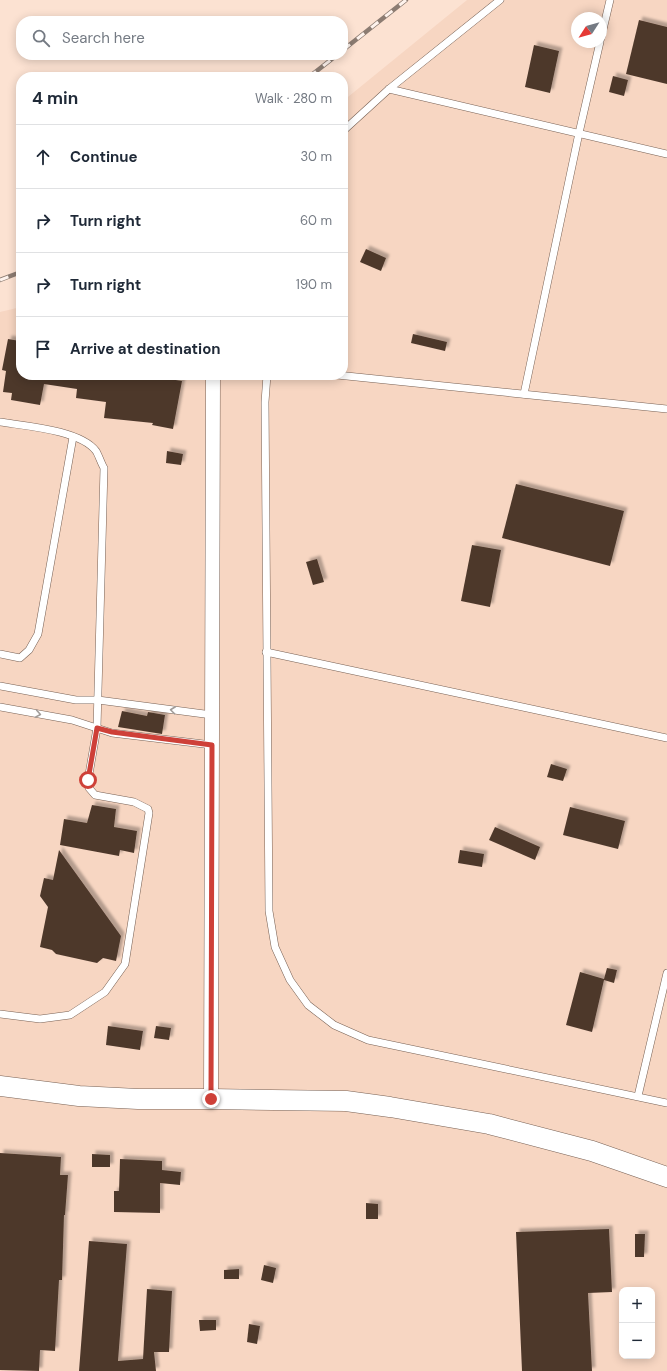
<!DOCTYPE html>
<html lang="en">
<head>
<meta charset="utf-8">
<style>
	body { margin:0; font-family:"DM Sans",sans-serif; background:#f2f2f3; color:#1f2937 }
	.controls { position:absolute; right:12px; bottom:12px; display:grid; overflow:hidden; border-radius:8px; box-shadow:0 2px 10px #0003 }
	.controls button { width:36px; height:36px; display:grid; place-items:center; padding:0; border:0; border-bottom:1px solid #e0e1e3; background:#fff; color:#1f2937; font:20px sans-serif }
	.compass { position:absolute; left:571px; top:12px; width:36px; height:36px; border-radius:50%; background:#fff; box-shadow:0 2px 10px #0003; rotate:234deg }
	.stop { position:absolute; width:12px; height:12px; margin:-9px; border:3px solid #ce4038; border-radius:50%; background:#fff }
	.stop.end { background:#ce4038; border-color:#fff; box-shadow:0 1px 4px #0008 }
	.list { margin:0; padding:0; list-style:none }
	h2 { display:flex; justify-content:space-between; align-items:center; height:52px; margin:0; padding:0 16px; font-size:17px }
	h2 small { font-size:13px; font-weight:400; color:#747a83 }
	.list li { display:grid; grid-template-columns:26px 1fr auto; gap:12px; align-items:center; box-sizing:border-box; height:64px; padding:0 16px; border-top:1px solid #e0e1e3 }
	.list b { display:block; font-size:15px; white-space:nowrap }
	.list em { font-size:13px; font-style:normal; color:#747a83 }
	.icon { flex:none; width:22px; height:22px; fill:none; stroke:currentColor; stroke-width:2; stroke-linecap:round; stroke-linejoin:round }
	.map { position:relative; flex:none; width:667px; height:1371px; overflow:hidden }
	.search { position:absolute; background:#fff; box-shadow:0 2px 10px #0003; left:16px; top:16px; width:332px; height:44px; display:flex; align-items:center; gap:10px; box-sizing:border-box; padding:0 14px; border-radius:16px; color:#747a83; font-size:15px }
	.panel { position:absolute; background:#fff; box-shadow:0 2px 10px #0003; left:16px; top:72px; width:332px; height:308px; border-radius:16px }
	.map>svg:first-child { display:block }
	.built { fill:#f7d6c2; fill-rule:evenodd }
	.building { fill:#4e392c; filter:url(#shadow) }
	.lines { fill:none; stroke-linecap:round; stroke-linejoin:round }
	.service-casing { stroke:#786154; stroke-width:8 }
	.minor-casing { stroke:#786154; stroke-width:15 }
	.secondary-casing { stroke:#786154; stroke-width:21 }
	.service { stroke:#fff; stroke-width:7 }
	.minor { stroke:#fff; stroke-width:14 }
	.secondary { stroke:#fff; stroke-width:20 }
	.rail-casing { stroke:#8c7c72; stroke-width:4.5 }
	.rail { stroke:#fef3ed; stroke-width:3; stroke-dasharray:9; stroke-linecap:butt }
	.oneway { stroke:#a19c99 }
	.route { stroke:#ce4038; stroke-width:5 }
</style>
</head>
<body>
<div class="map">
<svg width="667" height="1371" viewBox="0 0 667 1371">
	<defs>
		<filter id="shadow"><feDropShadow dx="3.5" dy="-3.5" stdDeviation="1" flood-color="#0004"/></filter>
	</defs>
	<rect width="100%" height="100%" fill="#fce2d2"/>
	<path class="built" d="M467,0H667V1371H0V312L21,307V375H343V101ZM577,18H601V42H577ZM622,1290H652V1356H622Z"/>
	<g class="building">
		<polygon points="639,20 667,27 667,84 626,74"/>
		<polygon points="534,45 559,51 550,93 525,87"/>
		<polygon points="613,76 628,80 624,96 609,92"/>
		<polygon points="366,249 386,258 381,271 360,262"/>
		<polygon points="413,334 447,342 445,351 411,343"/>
		<polygon points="8,339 20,341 16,365 21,366 21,375 144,375 182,381 173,429 152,425 153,423 104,418 106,402 76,398 77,389 44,384 40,405 11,400 12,393 3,392 6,371 2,370"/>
		<polygon points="167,451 183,454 181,465 166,463"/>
		<polygon points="516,484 624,511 610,566 502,538"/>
		<polygon points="472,545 501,550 490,607 461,601"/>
		<polygon points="317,559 324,582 313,585 306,562"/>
		<polygon points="122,711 147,716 148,712 165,715 162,734 118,727"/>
		<polygon points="551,764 567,769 563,781 547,777"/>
		<polygon points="92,805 116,809 114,827 137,831 134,853 120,850 119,856 60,845 64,819 87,823"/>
		<polygon points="570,807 625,821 618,849 563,835"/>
		<polygon points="495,827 540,847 535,860 489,840"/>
		<polygon points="59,850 121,936 116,961 103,958 97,963 56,954 52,950 40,947 48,907 40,896 44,878 53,880"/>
		<polygon points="460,850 484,854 482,867 458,863"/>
		<polygon points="607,968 617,970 614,983 604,980 592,1032 566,1025 580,972 604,979"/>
		<polygon points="108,1026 143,1031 140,1050 106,1045"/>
		<polygon points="156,1026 171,1028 169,1040 154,1038"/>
		<polygon points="0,1153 61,1157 60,1175 68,1175 65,1215 64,1215 62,1280 59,1280 55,1351 40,1350 39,1371 0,1370"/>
		<polygon points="92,1154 110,1155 110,1167 92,1167"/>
		<polygon points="120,1159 162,1161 162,1170 181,1172 180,1185 160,1183 160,1213 114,1212 114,1191 119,1191"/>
		<polygon points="366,1203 378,1204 378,1219 366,1219"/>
		<polygon points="609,1229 612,1292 588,1293 592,1371 522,1371 516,1232"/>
		<polygon points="635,1234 645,1234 644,1257 635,1257"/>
		<polygon points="89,1241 127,1244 118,1361 143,1359 147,1289 172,1291 169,1352 154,1352 156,1371 79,1371"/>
		<polygon points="264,1265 276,1268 273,1283 261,1280"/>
		<polygon points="239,1269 239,1279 224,1279 224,1270"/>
		<polygon points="199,1320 216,1320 216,1330 200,1331"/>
		<polygon points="249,1324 260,1326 257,1344 247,1342"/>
	</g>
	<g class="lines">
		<g class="service-casing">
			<g id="service">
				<polyline points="601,38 610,0"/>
				<polyline points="389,89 667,154"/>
				<polyline points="343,131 389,89 500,0"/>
				<polyline points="267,375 265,402 269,911 275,947 290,980 308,1005 334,1025 368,1040 667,1103"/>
				<polyline points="337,375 667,409"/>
				<polyline points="524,394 579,133 600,42"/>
				<path d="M0,422C25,426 80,430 96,451C99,456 101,463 104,468L97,728L88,780L89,788L95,795L134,802L148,809L149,813L125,964L105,992L70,1015L40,1019L0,1014"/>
				<polyline points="266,652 667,738"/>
				<polyline points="0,654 20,658 29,650 38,634 73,437"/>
				<polyline points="0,686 76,700 98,700 212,715"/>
				<polyline points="0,707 72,720 112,733 212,745"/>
				<polyline points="638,1096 667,973"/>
			</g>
		</g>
		<g class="minor-casing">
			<polyline id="minor" points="211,1099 213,375"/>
		</g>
		<g class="secondary-casing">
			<polyline id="secondary" points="0,1086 79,1096 138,1099 211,1099 346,1101 390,1107 489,1124 592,1151 667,1177"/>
		</g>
		<use href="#service" class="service"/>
		<use href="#minor" class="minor"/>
		<use href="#secondary" class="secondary"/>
		<g class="rail-casing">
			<g id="rail">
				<polyline points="343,50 406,0"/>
				<polyline points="309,77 337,55"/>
				<polyline points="0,280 21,272"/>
			</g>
		</g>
		<use href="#rail" class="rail"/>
	</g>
	<defs><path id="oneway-chevron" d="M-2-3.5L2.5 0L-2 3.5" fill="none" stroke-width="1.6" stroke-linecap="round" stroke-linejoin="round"/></defs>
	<g class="oneway">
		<use href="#oneway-chevron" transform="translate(173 710) rotate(-173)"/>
		<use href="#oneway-chevron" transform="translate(38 714) rotate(10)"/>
	</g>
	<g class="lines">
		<polyline class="route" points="88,780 97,728 112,732 212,745 211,1099"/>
	</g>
</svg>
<div class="controls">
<button>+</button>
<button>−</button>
</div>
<svg class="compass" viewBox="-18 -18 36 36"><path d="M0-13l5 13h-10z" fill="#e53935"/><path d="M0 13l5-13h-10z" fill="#747a83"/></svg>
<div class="stop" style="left:88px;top:780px"></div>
<div class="stop end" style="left:211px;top:1099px"></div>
<div class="search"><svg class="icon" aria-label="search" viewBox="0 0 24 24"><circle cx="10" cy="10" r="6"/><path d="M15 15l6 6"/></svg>Search here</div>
<section class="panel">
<h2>4 min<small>Walk · 280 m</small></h2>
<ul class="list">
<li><svg class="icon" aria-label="ahead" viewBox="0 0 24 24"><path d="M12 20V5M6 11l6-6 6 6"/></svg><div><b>Continue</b></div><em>30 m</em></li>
<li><svg class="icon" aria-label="right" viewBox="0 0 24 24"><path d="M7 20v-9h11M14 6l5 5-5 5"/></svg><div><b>Turn right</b></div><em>60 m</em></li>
<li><svg class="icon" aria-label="right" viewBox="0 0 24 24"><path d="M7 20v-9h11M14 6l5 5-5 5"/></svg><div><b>Turn right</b></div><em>190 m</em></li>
<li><svg class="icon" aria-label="arrive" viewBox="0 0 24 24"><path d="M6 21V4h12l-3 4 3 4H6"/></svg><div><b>Arrive at destination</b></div></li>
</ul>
</section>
</div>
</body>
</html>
